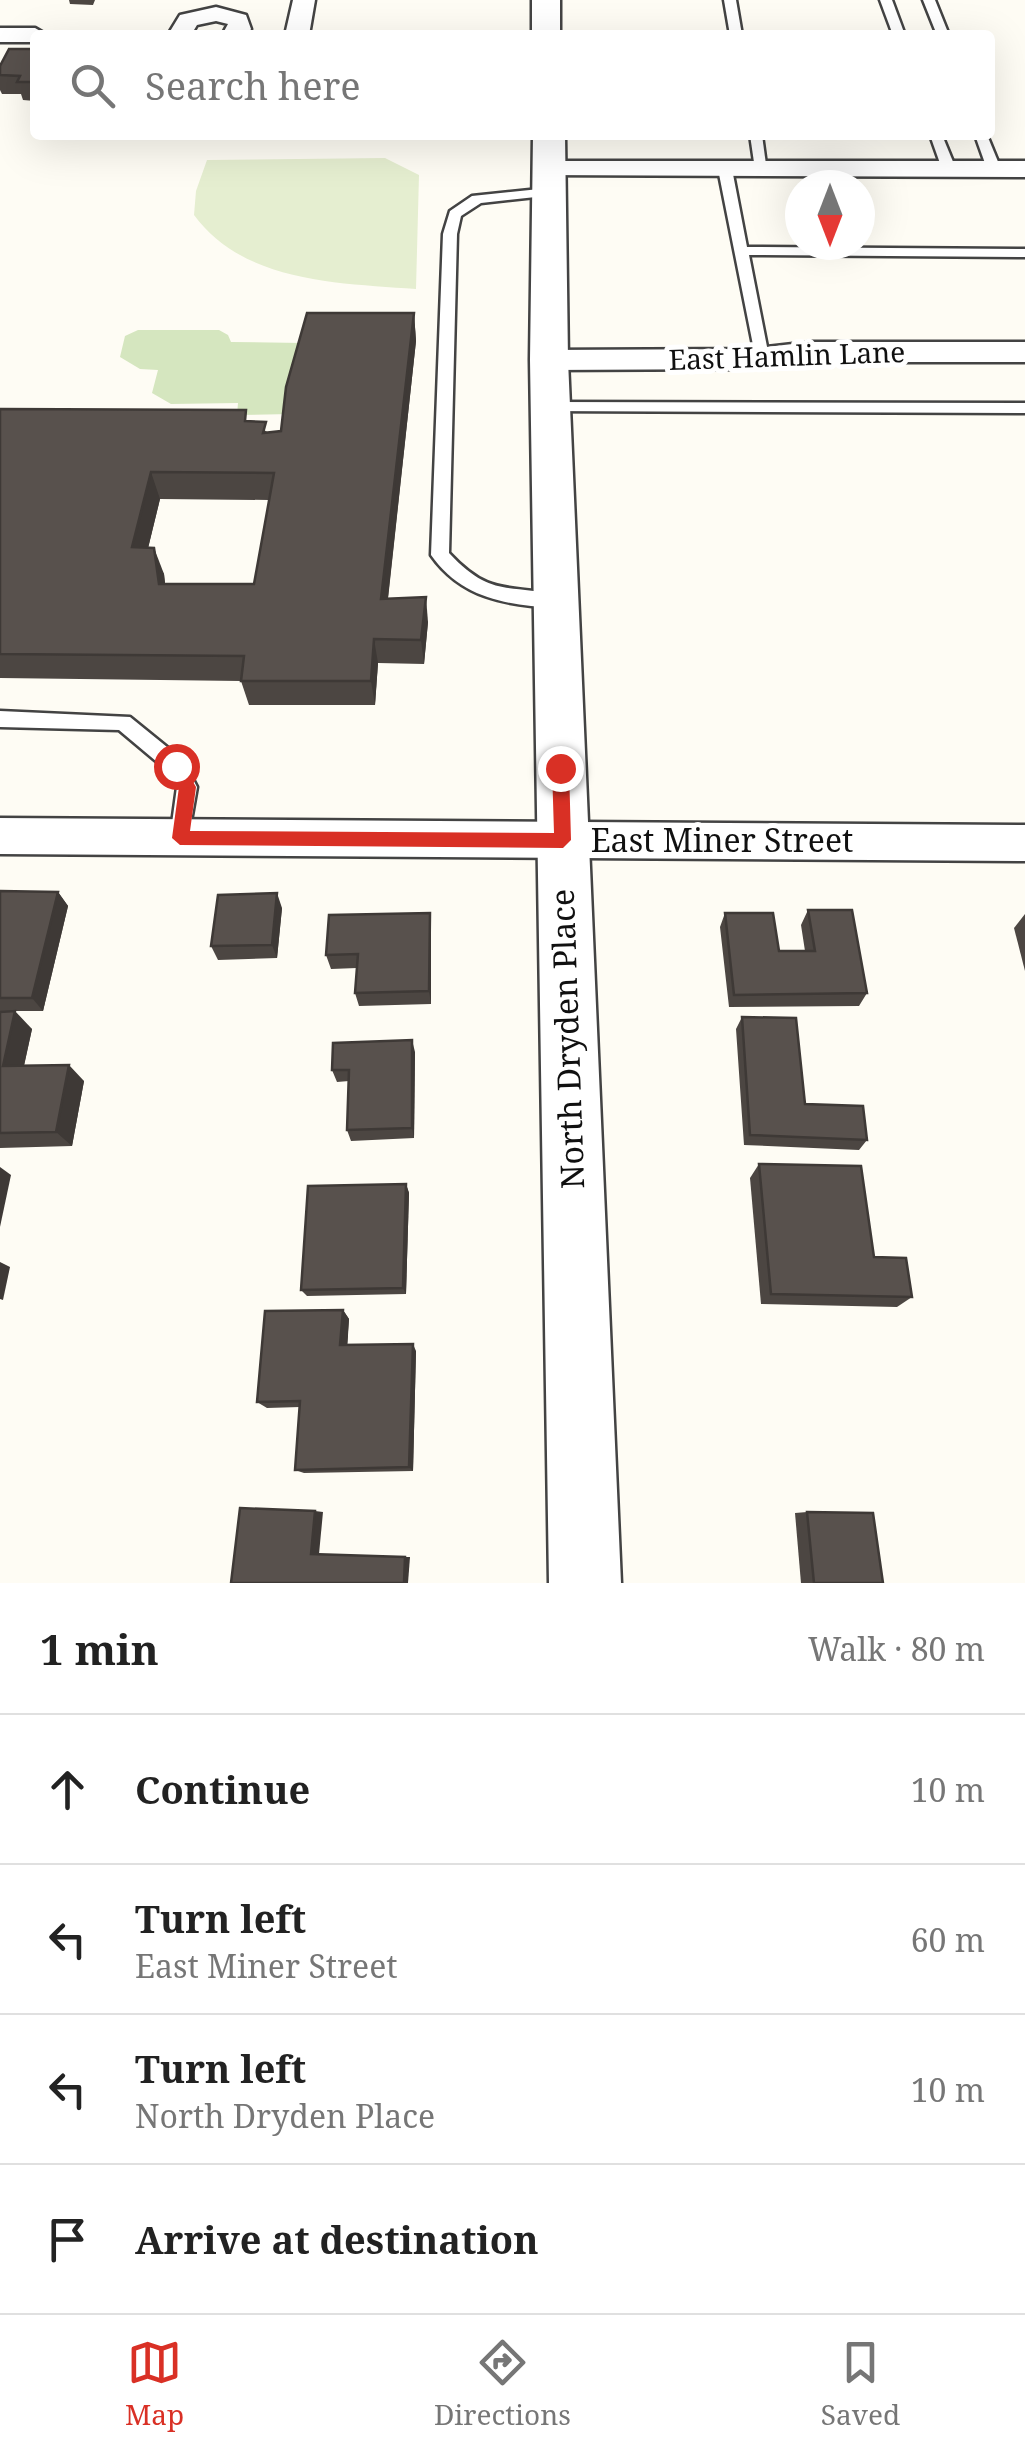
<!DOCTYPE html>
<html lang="en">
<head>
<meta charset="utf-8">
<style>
	body { margin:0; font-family:"Noto Serif",serif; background:#f2f2f2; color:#222 }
	.compass { position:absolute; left:785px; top:170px; width:90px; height:90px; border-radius:50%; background:#fff; box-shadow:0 10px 40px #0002; rotate:180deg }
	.stop { position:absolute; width:30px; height:30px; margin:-22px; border:8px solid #d93025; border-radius:50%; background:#fff }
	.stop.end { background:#d93025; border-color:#fff; box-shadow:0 2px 10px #0008 }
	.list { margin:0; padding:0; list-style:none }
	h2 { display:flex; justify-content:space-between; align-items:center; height:130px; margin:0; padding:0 40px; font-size:42px }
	h2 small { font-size:32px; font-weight:400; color:#767676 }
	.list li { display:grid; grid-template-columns:65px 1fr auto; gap:30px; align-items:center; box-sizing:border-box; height:150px; padding:0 40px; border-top:2px solid #e0e0e0 }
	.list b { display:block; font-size:38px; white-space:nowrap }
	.list p { margin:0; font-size:32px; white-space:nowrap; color:#767676 }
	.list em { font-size:32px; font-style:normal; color:#767676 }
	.icon { flex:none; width:55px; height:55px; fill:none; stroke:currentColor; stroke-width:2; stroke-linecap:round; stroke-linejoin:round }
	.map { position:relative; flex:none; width:1025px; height:1583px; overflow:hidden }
	.search { position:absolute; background:#fff; box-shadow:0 10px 40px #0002; left:30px; right:30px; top:30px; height:110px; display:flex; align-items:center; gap:25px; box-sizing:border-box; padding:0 35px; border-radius:10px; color:#767676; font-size:38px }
	.sheet { height:730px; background:#fff }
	nav { display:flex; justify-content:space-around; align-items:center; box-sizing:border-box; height:140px; border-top:2px solid #e0e0e0; background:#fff; font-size:28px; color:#767676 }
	nav a { display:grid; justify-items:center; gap:5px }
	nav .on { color:#d93025 }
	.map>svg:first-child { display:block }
	.green { fill:#d5e6bf }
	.pitch { fill:#e5eed0 }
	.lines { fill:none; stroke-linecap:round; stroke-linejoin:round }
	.service-casing { stroke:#434343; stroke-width:5 }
	.minor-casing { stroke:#434343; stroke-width:5 }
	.tertiary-casing { stroke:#434343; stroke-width:5 }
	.service { fill:#fff; fill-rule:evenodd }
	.minor { fill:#fff; fill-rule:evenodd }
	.tertiary { fill:#fff; fill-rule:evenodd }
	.wall { fill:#4c4642; fill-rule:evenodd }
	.shaded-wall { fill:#3e3936 }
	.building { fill:#58514d; stroke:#3e3936; stroke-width:2.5; fill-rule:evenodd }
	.route { fill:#d93025 }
	.labels { text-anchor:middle; stroke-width:10; stroke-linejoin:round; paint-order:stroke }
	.far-street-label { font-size:28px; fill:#101010; stroke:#fff }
	.street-label { font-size:32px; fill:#101010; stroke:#fff }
</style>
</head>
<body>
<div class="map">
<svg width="1025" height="1583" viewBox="0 0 1025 1583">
	<rect width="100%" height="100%" fill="#fefcf4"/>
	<polygon class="green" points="138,330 219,330 228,335 231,342 303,343 291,414 237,415 238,403 171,404 152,393 158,370 140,369 120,357 125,336"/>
	<path class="pitch" d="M385,158L419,175L416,289C339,283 244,283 194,215L196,191L207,160Z"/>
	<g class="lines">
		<g class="service-casing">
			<g id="service">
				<polygon points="724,0 736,0 742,35 730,35"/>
				<polygon points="880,0 892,0 905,35 893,35"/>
				<polygon points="923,0 935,0 949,35 937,35"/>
				<polygon points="750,135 762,135 767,172 755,169"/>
				<polygon points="930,135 942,135 956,169 954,172 942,169"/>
				<polygon points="975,135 987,135 1001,169 999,172 987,169"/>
				<polygon points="725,165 732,169 747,247 1025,249 1025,257 749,255 769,357 761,362 756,360 718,169"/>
				<path d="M549,188L554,189V195L481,203L461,216L457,234L449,553C492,599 509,583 561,596L564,601L561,606L555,608C506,605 461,598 431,555L443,234L450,211L472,196Z"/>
				<polygon points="550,402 1025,403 1025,413 544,411 542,407"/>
				<polygon points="0,711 130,717 183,760 197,787 187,844 180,847 173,844 170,838 177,787 169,772 119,730 0,727"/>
			</g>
		</g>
		<g class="minor-casing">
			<g id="minor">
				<polygon points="293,0 315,0 309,35 285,35"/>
				<polygon points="216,7 246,15 251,29 248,34 222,35 228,24 216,21 197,25 191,35 169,33 180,15"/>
				<polygon points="0,28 35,28 47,35 35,35 35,42 0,42"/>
				<polygon points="550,161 1025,161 1025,177 541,175 537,169 541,163"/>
				<polygon points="810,342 1025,342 1025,362 810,362 749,369 549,370 538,367 534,360 538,353 549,350 749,349"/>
				<polygon points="0,818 1025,825 1025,861 0,854"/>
			</g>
		</g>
		<g class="tertiary-casing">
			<g id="tertiary">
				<rect x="532" y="0" width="28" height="35"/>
				<polygon points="533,135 565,135 568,360 621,1583 549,1583 530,360"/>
			</g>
		</g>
		<use href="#service" class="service"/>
		<use href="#minor" class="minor"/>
		<use href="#tertiary" class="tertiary"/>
	</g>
	<g class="wall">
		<polygon points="69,0 95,0 93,5 70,4"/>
		<polygon points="35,49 35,101 23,100 21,94 2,94 0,90 0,66"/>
		<path d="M414,313L416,341L388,599L428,622L424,664L378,663L375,705H249L241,681L0,678V409L249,421L269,433L281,431ZM160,499L269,500L254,584H165L164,574L148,548Z"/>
		<polygon points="0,891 58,892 68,906 43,1011 0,1011"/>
		<polygon points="282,908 277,958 218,960 211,946"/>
		<polygon points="808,910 867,993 859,1006 729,1007 720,927 725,913 779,951 805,951 801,925"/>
		<polygon points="430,913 431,927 431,1004 359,1006 355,993 357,968 331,969 326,955"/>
		<polygon points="1025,914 1025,971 1014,928"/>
		<polygon points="0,1012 32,1029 24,1066 84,1081 72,1146 0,1148"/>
		<polygon points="742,1017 805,1104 867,1140 859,1150 744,1145 736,1029"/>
		<polygon points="415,1052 414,1138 351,1141 347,1130 349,1081 337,1082 332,1070"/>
		<polygon points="759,1164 874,1257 912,1297 897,1307 761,1304 750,1178"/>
		<polygon points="406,1184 409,1193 406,1294 307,1296 301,1290"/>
		<polygon points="343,1310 349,1319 347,1344 416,1351 413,1471 304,1473 295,1470 300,1407 267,1408 257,1402"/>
		<polygon points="807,1512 883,1583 801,1583 795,1513"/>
	</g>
	<g class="shaded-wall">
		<polygon points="414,313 416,341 385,624 381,599"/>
		<polygon points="151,472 160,499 142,573 132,547"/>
		<polygon points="154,548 164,574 168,609 159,584"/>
		<polygon points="426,597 428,622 424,664 421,640"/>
		<polygon points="374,639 378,663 375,705 371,681"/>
		<polygon points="58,892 68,906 43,1011 32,998"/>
		<polygon points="277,893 282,908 277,958 272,945"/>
		<polygon points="430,913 431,927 431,1004 429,991"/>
		<polygon points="15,1011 32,1029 20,1083 3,1066"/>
		<polygon points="412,1040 415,1052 414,1138 412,1128"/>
		<polygon points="69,1065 84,1081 72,1146 56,1132"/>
		<polygon points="0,1167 11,1175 0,1227"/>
		<polygon points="406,1184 409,1193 406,1294 403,1288"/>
		<polygon points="0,1262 10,1267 3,1300 0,1299"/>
		<polygon points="343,1310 349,1319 347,1352 340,1345"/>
		<polygon points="413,1344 416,1351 413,1471 409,1467"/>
		<polygon points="315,1511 323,1512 319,1554 311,1554"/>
		<polygon points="405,1557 410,1557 408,1583 404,1583"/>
	</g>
	<g class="building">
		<polygon points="9,49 35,49 35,82 17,82 20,76 0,75 0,66"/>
		<path d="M307,313H414L381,599L426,597L421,640L374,639L371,681H241L244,656L0,654V409L246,410L245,421L266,422L263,433L281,431L286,387ZM151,472L274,473L254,584H159L154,548L132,547Z"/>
		<polygon points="0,891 58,892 32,998 0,998"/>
		<polygon points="277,893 272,945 211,946 218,895"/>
		<polygon points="808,910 852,910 867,993 734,995 725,913 773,913 779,951 815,951"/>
		<polygon points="430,913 429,991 355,993 358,954 326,955 329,915"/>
		<polygon points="15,1011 3,1066 69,1065 56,1132 0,1133 0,1012"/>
		<polygon points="742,1017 796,1018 805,1104 863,1106 867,1140 750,1135"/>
		<polygon points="412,1040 412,1128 347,1130 349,1070 332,1070 333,1043"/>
		<polygon points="759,1164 861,1166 874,1257 906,1258 912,1297 771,1294"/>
		<polygon points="406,1184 403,1288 301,1290 308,1186"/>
		<polygon points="343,1310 340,1345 413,1344 409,1467 295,1470 300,1401 257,1402 265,1311"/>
		<polygon points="240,1508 315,1511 311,1554 405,1557 404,1583 231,1583"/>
		<polygon points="807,1512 873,1513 883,1583 814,1583"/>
	</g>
	<polygon class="route" points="176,759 181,761 196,787 190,831 554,833 552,768 560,762 569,768 571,840 563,848 180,845 172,838 179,787 168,766"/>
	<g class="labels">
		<g class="far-street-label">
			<text transform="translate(787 356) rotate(-2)" y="10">East Hamlin Lane</text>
		</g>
		<g class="street-label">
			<text x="722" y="852">East Miner Street</text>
			<text transform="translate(568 1039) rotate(-92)" y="11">North Dryden Place</text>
		</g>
	</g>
</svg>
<svg class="compass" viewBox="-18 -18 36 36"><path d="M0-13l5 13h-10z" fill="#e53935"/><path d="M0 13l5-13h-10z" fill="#767676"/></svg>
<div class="stop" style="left:176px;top:766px"></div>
<div class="stop end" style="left:560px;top:768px"></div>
<div class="search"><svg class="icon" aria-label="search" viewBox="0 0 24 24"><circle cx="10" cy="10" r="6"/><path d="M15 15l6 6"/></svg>Search here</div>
</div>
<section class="sheet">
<h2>1 min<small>Walk · 80 m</small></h2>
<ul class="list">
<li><svg class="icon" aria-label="ahead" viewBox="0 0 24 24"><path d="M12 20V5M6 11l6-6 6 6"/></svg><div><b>Continue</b></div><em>10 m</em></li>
<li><svg class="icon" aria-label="left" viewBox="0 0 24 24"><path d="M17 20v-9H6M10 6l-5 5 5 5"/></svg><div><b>Turn left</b><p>East Miner Street</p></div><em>60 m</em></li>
<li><svg class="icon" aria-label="left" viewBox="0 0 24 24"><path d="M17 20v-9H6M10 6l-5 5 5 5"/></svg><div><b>Turn left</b><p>North Dryden Place</p></div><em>10 m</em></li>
<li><svg class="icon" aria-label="arrive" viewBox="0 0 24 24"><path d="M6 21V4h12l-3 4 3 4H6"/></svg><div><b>Arrive at destination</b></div></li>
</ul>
</section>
<nav>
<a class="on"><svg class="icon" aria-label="map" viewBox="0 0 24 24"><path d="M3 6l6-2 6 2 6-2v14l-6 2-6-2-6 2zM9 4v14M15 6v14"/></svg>Map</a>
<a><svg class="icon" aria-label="directions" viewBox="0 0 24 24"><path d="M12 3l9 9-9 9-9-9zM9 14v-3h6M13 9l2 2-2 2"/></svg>Directions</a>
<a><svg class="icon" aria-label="saved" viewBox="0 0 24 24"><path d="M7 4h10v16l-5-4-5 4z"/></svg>Saved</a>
</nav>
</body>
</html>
